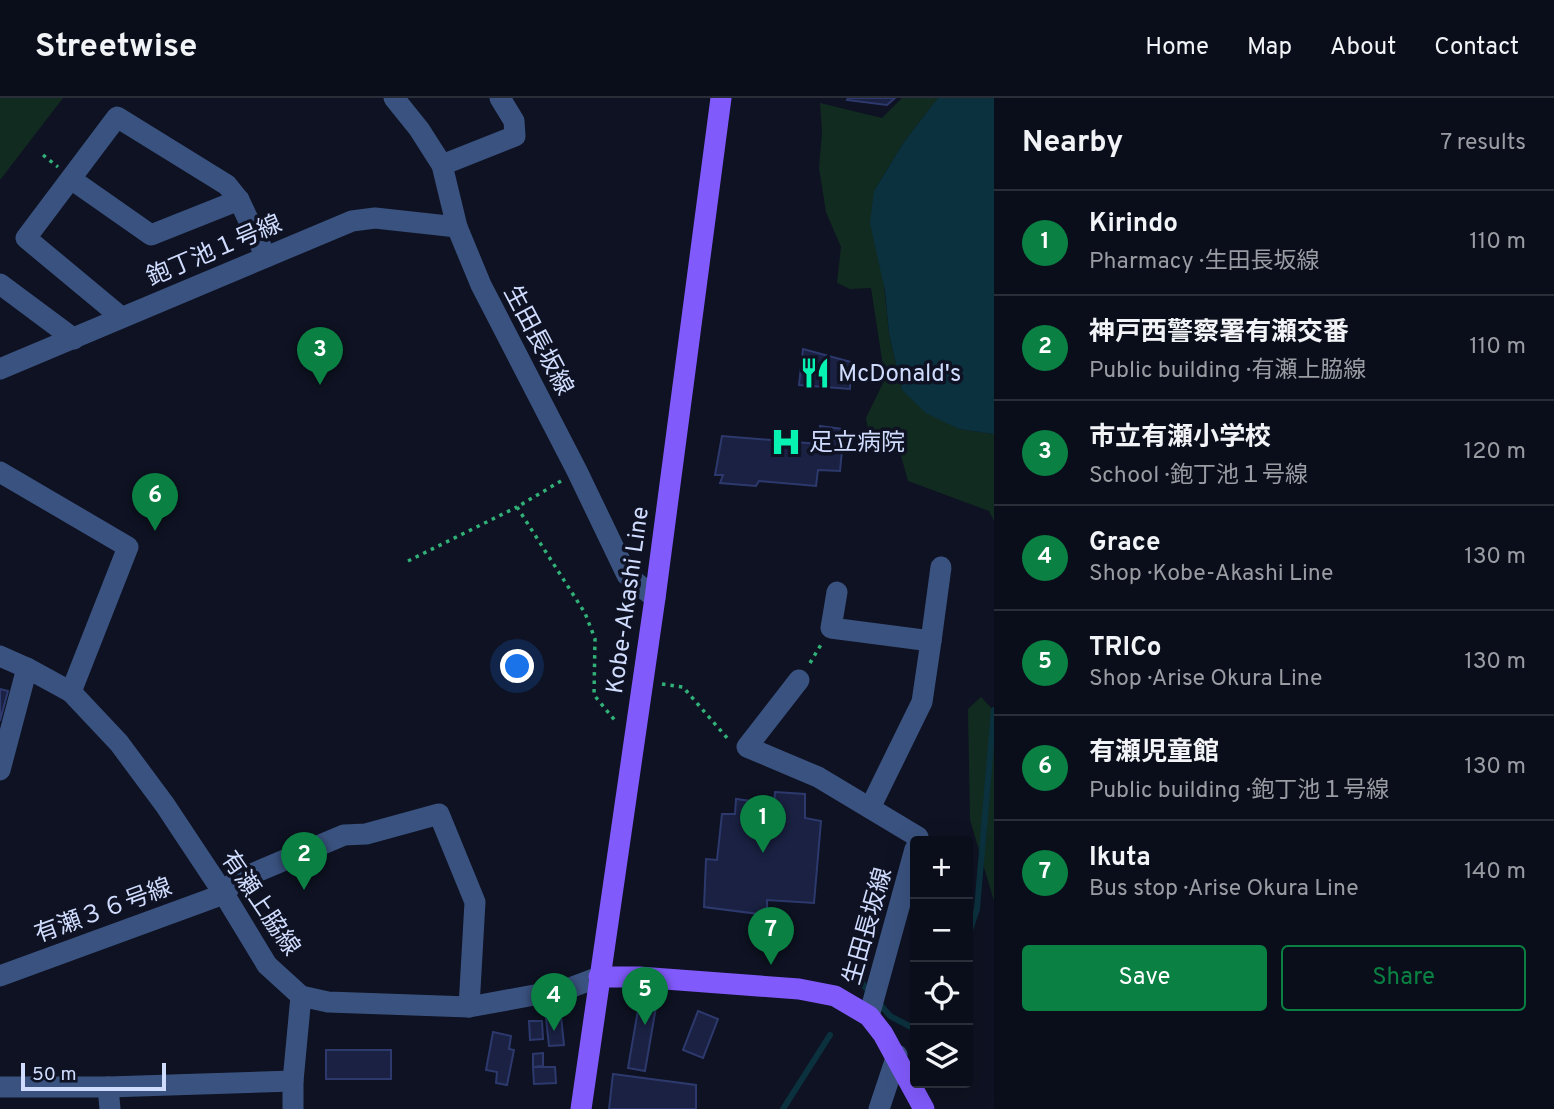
<!DOCTYPE html>
<html lang="en">
<head>
<meta charset="utf-8">
<style>
	body { margin:0; font-family:Overpass,"Noto Sans JP",sans-serif; background:#181c27; color:#f1f3f6 }
	.controls { position:absolute; right:21px; bottom:21px; display:grid; overflow:hidden; border-radius:7px; box-shadow:0 7px 28px #0002 }
	.controls button { width:63px; height:63px; display:grid; place-items:center; padding:0; border:0; border-bottom:2px solid #2a2e39; background:#0a0e1a; color:#f1f3f6; font:35px sans-serif }
	.scale { position:absolute; left:21px; bottom:18px; width:145px; box-sizing:border-box; padding-left:7px; border:4px solid #d0dcfe; border-top:0; font-size:19px; line-height:24px; white-space:nowrap; color:#d0dcfe; -webkit-text-stroke:5px #0e1222; paint-order:stroke }
	.you { position:absolute; left:518px; top:569px; width:24px; height:24px; margin:-18px; border:5px solid #fff; border-radius:50%; background:#1a73e8; box-shadow:0 0 0 10px #1a73e833 }
	.badge { display:grid; place-items:center; width:46px; height:46px; border-radius:50%; background:#0b8043; color:#fff; font-size:23px; font-weight:700 }
	.pin { position:absolute; translate:-50% -58px; filter:drop-shadow(0 2px 4px #0008) }
	.pin::after { content:''; position:absolute; top:37px; width:24px; height:21px; background:inherit; clip-path:polygon(0 0,100% 0,50% 100%) }
	.list { margin:0; padding:0; list-style:none }
	h2 { display:flex; justify-content:space-between; align-items:center; height:91px; margin:0; padding:0 28px; font-size:30px }
	h2 small { font-size:23px; font-weight:400; color:#999ca2 }
	.list li { display:grid; grid-template-columns:46px 1fr auto; gap:21px; align-items:center; box-sizing:border-box; height:105px; padding:0 28px; border-top:2px solid #2a2e39 }
	.list b { display:block; font-size:26px; white-space:nowrap }
	.list p { margin:0; font-size:23px; white-space:nowrap; color:#999ca2 }
	.list em { font-size:23px; font-style:normal; color:#999ca2 }
	.actions { display:flex; gap:14px; padding:21px 28px }
	.actions a { flex:1; padding:16px 0; border:2px solid #0b8043; border-radius:7px; text-align:center; font-size:24px; color:#0b8043 }
	.actions .main { background:#0b8043; color:#fff }
	.icon { flex:none; width:38px; height:38px; fill:none; stroke:currentColor; stroke-width:2; stroke-linecap:round; stroke-linejoin:round }
	.map { position:relative; flex:none; width:994px; height:1011px; overflow:hidden }
	header { display:flex; align-items:center; gap:42px; box-sizing:border-box; height:98px; padding:0 35px; background:#0a0e1a; border-bottom:2px solid #2a2e39 }
	header strong { font-size:33px }
	nav { display:flex; gap:38px; margin-inline-start:auto; font-size:24px }
	main { display:flex }
	aside { flex:1; background:#0a0e1a }
	.map>svg:first-child { display:block }
	.green { fill:#112b20 }
	.water { fill:#0b313e }
	.lines { fill:none; stroke-linecap:round; stroke-linejoin:round }
	.stream { stroke:#0b313e; stroke-width:6 }
	.building { fill:#1a2142; stroke:#2d396d; stroke-width:2 }
	.path { stroke:#31b078; stroke-width:3.5; stroke-dasharray:3.5 5; stroke-linecap:butt }
	.minor { stroke:#3a527f; stroke-width:21 }
	.major { stroke:#815afb; stroke-width:21 }
	.labels { text-anchor:middle; stroke-width:7; stroke-linejoin:round; paint-order:stroke }
	.street-label { font-size:24px; fill:#d0dcfe; stroke:#0e1222 }
	.poi-label { font-size:24px; fill:#d0dcfe; stroke:#0e1222; text-anchor:start }
</style>
</head>
<body>
<header>
<strong>Streetwise</strong>
<nav><a>Home</a><a>Map</a><a>About</a><a>Contact</a></nav>
</header>
<main>
<div class="map">
<svg width="994" height="1011" viewBox="0 0 994 1011">
	<rect width="100%" height="100%" fill="#0e1222"/>
	<g class="green">
		<polygon points="0,0 63,0 0,82"/>
		<polygon points="902,0 938,0 904,44 874,93 889,235 902,292 959,331 994,336 994,423 989,413 908,383 900,354 869,337 866,320 885,281 871,190 850,191 837,185 841,149 826,114 819,70 822,34 820,5 882,20"/>
		<polygon points="981,599 994,613 994,803 970,722 968,611"/>
	</g>
	<polygon class="water" points="938,0 994,0 994,336 959,331 926,315 902,292 889,235 885,193 870,125 874,93 904,44"/>
	<g class="lines">
		<g class="stream">
			<polyline points="968,838 977,811 994,612"/>
			<polyline points="852,873 871,896"/>
			<polyline points="878,904 890,918 915,931"/>
			<polyline points="783,1011 830,937"/>
		</g>
	</g>
	<g class="building">
		<polygon points="848,0 895,0 887,7 847,2"/>
		<polygon points="803,251 851,264 850,291 799,287"/>
		<polygon points="820,328 844,331 840,373 818,372 816,388 759,383 756,388 720,385 723,377 715,377 722,338 819,346"/>
		<polygon points="0,591 8,593 0,623"/>
		<polygon points="775,694 805,696 805,720 821,723 814,805 767,802 767,817 704,809 706,761 717,762 722,716 735,716 736,701 774,706"/>
		<polygon points="639,906 656,909 645,973 628,970"/>
		<polygon points="698,913 718,921 703,960 683,952"/>
		<polygon points="561,918 564,947 549,948 546,920"/>
		<polygon points="529,923 542,923 543,941 530,942"/>
		<polygon points="493,934 511,938 509,951 514,952 507,987 496,985 497,974 486,972"/>
		<rect x="326" y="952" width="65" height="29"/>
		<polygon points="543,955 543,968 533,969 533,956"/>
		<polygon points="533,969 555,969 556,985 534,986"/>
		<polygon points="613,976 696,987 696,1011 609,1011"/>
	</g>
	<g class="lines">
		<g class="path">
			<polyline points="43,57 58,69"/>
			<polyline points="561,383 517,409 585,515 595,541 594,597 617,625"/>
			<polyline points="408,463 517,409"/>
			<polyline points="810,565 822,545"/>
			<polyline points="662,586 683,589 728,641"/>
		</g>
		<g class="minor">
			<polyline points="394,0 419,31 442,67 457,129 481,187 577,373 627,477 655,500"/>
			<polyline points="442,67 515,38 514,23 500,0"/>
			<polyline points="71,81 151,137 239,102"/>
			<polyline points="0,186 74,241"/>
			<polyline points="121,219 26,140 117,19 227,87 239,102 266,159"/>
			<polyline points="0,271 352,123 375,120 457,129"/>
			<polyline points="0,374 128,449 71,594"/>
			<polyline points="837,494 831,530 931,543 922,604 870,710"/>
			<polyline points="931,543 941,469"/>
			<polyline points="0,558 27,570 71,594 119,645 165,707 224,796 267,867 301,898 328,904 469,909 567,891 599,879"/>
			<polyline points="799,582 747,649 818,679 918,739 917,743"/>
			<polyline points="0,672 27,570"/>
			<polyline points="0,878 224,796 235,783 344,737 366,736 439,716 475,804 469,909"/>
			<polyline points="869,918 915,751"/>
			<polyline points="0,989 108,989 293,983"/>
			<polyline points="108,989 110,1011"/>
			<polyline points="293,1011 293,983 301,898"/>
			<polyline points="879,1011 897,957"/>
		</g>
		<g class="major">
			<polyline points="599,879 639,879 799,891 835,898 869,918 883,936 924,1011"/>
			<polyline points="581,1011 655,500 721,0"/>
		</g>
	</g>
	<defs>
		<g id="restaurant-bare" transform="scale(2.415)"><path d="M-5-6h1v4h1v-4h1v4h1v-4h1v5L-1.5 .5V6h-2V.5L-5-1ZM5-6V6H3V1.5H1.5Q1.5-4 5-6Z" fill="#06f3b1" stroke="#0e1222" stroke-width="2.5" paint-order="stroke"/></g>
		<g id="hospital-bare" transform="scale(2.415)"><path d="M-5-5h3v3.5h4V-5h3V5h-3V1.5h-4V5h-3Z" fill="#06f3b1" stroke="#0e1222" stroke-width="2.5" paint-order="stroke"/></g>
	</defs>
	<g fill-rule="evenodd">
		<use href="#restaurant-bare" x="815" y="275"/>
		<use href="#hospital-bare" x="786" y="344"/>
	</g>
	<g class="labels">
		<g class="street-label">
			<text transform="translate(214 152) rotate(-23)" y="8">鉋丁池１号線</text>
			<text transform="translate(539 242) rotate(62)" y="8">生田長坂線</text>
			<text transform="translate(627 502) rotate(-82)" y="8">Kobe-Akashi Line</text>
			<text transform="translate(261 805) rotate(56)" y="8">有瀬上脇線</text>
			<text transform="translate(103 812) rotate(-20)" y="8">有瀬３６号線</text>
			<text transform="translate(867 828) rotate(-74)" y="8">生田長坂線</text>
		</g>
		<g class="poi-label">
			<text x="838" y="283">McDonald's</text>
			<text x="809" y="352">足立病院</text>
		</g>
	</g>
</svg>
<div class="controls">
<button>+</button>
<button>−</button>
<button><svg class="icon" aria-label="locate" viewBox="0 0 24 24"><circle cx="12" cy="12" r="6"/><path d="M12 2v4M12 18v4M2 12h4M18 12h4"/></svg></button>
<button><svg class="icon" aria-label="layers" viewBox="0 0 24 24"><path d="M12 4l9 5-9 5-9-5zM3 14l9 5 9-5"/></svg></button>
</div>
<div class="scale">50 m</div>
<div class="you"></div>
<div class="pin badge" style="left:763px;top:755px">1</div>
<div class="pin badge" style="left:304px;top:792px">2</div>
<div class="pin badge" style="left:320px;top:287px">3</div>
<div class="pin badge" style="left:554px;top:933px">4</div>
<div class="pin badge" style="left:645px;top:927px">5</div>
<div class="pin badge" style="left:155px;top:433px">6</div>
<div class="pin badge" style="left:771px;top:867px">7</div>
</div>
<aside>
<h2>Nearby<small>7 results</small></h2>
<ul class="list">
<li><span class="badge">1</span><div><b>Kirindo</b><p>Pharmacy · 生田長坂線</p></div><em>110 m</em></li>
<li><span class="badge">2</span><div><b>神戸西警察署有瀬交番</b><p>Public building · 有瀬上脇線</p></div><em>110 m</em></li>
<li><span class="badge">3</span><div><b>市立有瀬小学校</b><p>School · 鉋丁池１号線</p></div><em>120 m</em></li>
<li><span class="badge">4</span><div><b>Grace</b><p>Shop · Kobe-Akashi Line</p></div><em>130 m</em></li>
<li><span class="badge">5</span><div><b>TRICo</b><p>Shop · Arise Okura Line</p></div><em>130 m</em></li>
<li><span class="badge">6</span><div><b>有瀬児童館</b><p>Public building · 鉋丁池１号線</p></div><em>130 m</em></li>
<li><span class="badge">7</span><div><b>Ikuta</b><p>Bus stop · Arise Okura Line</p></div><em>140 m</em></li>
</ul>
<div class="actions"><a class="main">Save</a><a>Share</a></div>
</aside>
</main>
</body>
</html>
